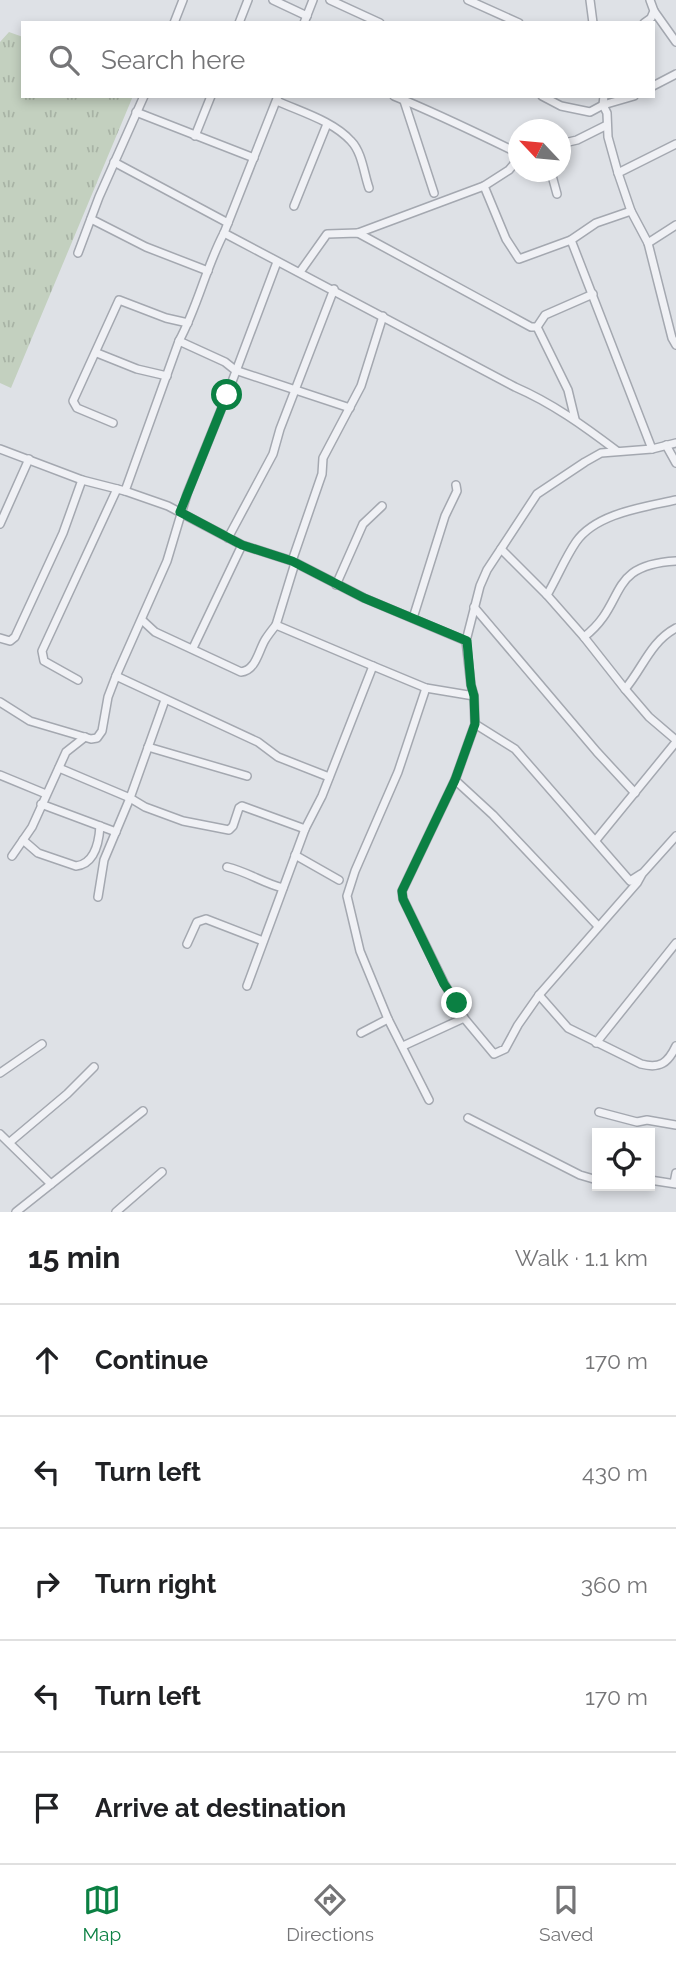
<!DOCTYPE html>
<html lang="en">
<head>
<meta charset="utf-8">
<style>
	body { margin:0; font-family:Raleway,sans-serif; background:#f2f2f2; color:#202124 }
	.controls { position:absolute; right:21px; bottom:21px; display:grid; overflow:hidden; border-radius:0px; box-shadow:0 4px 10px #0003 }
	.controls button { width:63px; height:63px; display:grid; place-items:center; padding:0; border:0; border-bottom:2px solid #e0e0e0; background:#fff; color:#202124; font:35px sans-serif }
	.compass { position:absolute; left:508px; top:119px; width:63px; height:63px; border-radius:50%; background:#fff; box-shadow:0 4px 10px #0003; rotate:296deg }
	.stop { position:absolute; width:21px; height:21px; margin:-16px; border:5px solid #0b8043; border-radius:50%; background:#fff }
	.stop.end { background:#0b8043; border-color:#fff; box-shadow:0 2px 7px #0008 }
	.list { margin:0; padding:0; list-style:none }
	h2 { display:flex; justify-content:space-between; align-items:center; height:91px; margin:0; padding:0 28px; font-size:30px }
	h2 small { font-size:23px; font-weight:400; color:#757577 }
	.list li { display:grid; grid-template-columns:46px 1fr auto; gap:21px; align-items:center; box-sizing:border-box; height:112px; padding:0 28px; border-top:2px solid #e0e0e0 }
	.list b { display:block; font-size:26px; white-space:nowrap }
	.list em { font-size:23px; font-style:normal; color:#757577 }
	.icon { flex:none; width:38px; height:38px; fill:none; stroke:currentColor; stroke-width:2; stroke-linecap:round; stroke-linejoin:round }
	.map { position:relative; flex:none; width:676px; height:1212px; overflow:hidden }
	.search { position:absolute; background:#fff; box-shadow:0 4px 10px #0003; left:21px; right:21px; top:21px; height:77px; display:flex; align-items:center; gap:18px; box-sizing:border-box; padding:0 24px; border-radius:0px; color:#757577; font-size:26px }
	.sheet { height:651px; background:#fff }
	nav { display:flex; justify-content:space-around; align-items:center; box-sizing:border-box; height:98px; border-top:2px solid #e0e0e0; background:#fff; font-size:19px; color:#757577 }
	nav a { display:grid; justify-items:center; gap:4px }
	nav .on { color:#0b8043 }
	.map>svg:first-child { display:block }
	.grass { fill:url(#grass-tufts) }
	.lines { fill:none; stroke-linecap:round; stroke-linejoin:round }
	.minor-casing { stroke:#a4a8b0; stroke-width:10 }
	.minor { stroke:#f0f1f5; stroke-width:7 }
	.route { stroke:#0b8043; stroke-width:9 }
</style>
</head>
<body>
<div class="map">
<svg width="676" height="1212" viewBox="0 0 676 1212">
	<defs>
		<pattern id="grass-tufts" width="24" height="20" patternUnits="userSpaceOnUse" patternTransform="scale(1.75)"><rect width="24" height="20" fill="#c3d0bf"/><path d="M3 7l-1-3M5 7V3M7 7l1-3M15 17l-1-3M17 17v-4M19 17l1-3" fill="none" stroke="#a8b3a5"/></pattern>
	</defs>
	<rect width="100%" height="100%" fill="#dee1e6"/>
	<polygon class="grass" points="9,32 23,37 23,96 133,96 11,388 0,383 0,42"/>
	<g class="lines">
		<g class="minor-casing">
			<g id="minor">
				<polyline points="273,0 307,16"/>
				<polyline points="330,0 380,23"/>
				<polyline points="468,0 519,23"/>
				<polyline points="590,0 593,23"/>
				<polyline points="654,11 676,42"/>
				<polyline points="174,23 183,0"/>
				<polyline points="239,23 248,0"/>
				<polyline points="304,23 313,0"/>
				<polyline points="644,23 651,18 654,11 650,0"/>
				<polyline points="653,86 676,74"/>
				<path d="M394,96C436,113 477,133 518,153"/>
				<polyline points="542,96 561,106 590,112 603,105 634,96"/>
				<polyline points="604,96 603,105 607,113 608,137 618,173 631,211 648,243 672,338 676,345"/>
				<path d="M277,101C301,112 333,121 351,141C362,152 364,174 369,188"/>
				<polyline points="404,101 434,193"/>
				<polyline points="136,112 254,158"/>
				<polyline points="195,136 211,96"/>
				<polyline points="560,144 577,140 607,125"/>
				<polyline points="518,159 509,170 484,186 506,239 519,259 571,240 596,223 631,211"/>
				<polyline points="114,162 228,223"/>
				<polyline points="551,172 557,194"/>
				<polyline points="618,173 676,144"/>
				<polyline points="294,206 327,124"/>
				<polyline points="91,219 146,247 208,271"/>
				<path d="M224,233L515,387C552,403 584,426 617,451"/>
				<polyline points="358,233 484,186"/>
				<polyline points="571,240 652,449"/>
				<polyline points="648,243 676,225"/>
				<polyline points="78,253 99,197 144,96"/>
				<polyline points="300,272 327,234 358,233 531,327 537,327 568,390 575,419"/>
				<polyline points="537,327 545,315 593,294"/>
				<polyline points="179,341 225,362 235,370 350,408"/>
				<polyline points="97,353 137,369 167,376"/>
				<polyline points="113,423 77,408 73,401 119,300 166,318 188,323"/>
				<polyline points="676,443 652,449 601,453 585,462 537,494 487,570 480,586 466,641 471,685 474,696 475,724 455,780 402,891 403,899 444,983 464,1018 494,1054 505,1049 518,1025 539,995 637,883 642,874 676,836"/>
				<polyline points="666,445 676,463"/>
				<polyline points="0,449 82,480 125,491 168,506 242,545 292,561 364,598 466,641"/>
				<path d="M125,491L179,341C198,306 206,267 224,233L278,96"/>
				<polyline points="0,524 29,459"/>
				<polyline points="228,538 273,454 280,429 334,289"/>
				<path d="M501,549L547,595L584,637L625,689C643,668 650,642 676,628"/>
				<polyline points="292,561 322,474 323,458 361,386 383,316"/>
				<polyline points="336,585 363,524 382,506"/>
				<path d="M547,595C557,578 565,558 576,542C596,513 645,507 676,500"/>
				<polyline points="474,607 597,752 635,793"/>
				<polyline points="413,618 445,516 457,491 456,485"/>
				<path d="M142,620L155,632L241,672C256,670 258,652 265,640C268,635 272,630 276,625L373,666"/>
				<polyline points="276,625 295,563"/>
				<path d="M584,637C628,603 605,565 676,561"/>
				<polyline points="0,638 10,641 15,637 63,533 82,480"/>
				<polyline points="193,648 242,545"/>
				<polyline points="116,676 258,742 278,757 329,777"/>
				<polyline points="78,680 44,661 42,651 117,489"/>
				<polyline points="426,688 398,772 355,871 347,896 360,951 388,1019 429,1100"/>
				<polyline points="625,689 649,717 676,740"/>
				<polyline points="0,702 30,721 91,739 97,738 102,731 108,697 116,676 167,561 187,494 227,395 277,262"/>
				<polyline points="475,724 515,749 630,881 641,874"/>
				<polyline points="148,747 247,776"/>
				<polyline points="59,768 130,798 145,807 183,821 229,830 233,826 239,808 242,806 305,829"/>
				<polyline points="0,775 46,794"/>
				<polyline points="455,780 493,815 598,926"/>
				<polyline points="41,804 116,832"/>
				<path d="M23,840L38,853L76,866C95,864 99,842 100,826"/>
				<polyline points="596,840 676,742"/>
				<polyline points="295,855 339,880"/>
				<polyline points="12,856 32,827 66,752 85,737"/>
				<path d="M227,867C248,872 263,883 283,888"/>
				<polyline points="98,897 104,860 130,798 165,700"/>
				<polyline points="187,944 197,922 206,919 263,941"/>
				<polyline points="247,986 305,829 322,796 373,666 426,688 474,696"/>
				<path d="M539,995L568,1028L641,1064C660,1069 668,1063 676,1046"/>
				<polyline points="361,1033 388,1019"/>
				<polyline points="596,1043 676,943"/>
				<polyline points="403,1046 464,1018"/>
				<polyline points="0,1073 42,1044"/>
				<polyline points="599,1112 637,1122 647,1120 676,1125"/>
				<polyline points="468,1118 580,1175 597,1180"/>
				<polyline points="0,1134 51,1184"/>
				<polyline points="10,1142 67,1094 94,1067"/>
				<polyline points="650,1180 676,1184"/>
				<polyline points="674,1183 676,1173"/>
				<polyline points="16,1212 143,1111"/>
				<polyline points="116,1212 162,1172"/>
			</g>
		</g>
		<use href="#minor" class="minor"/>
	</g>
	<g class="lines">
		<polyline class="route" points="227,395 180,512 242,545 292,561 364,598 467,641 471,685 474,696 475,724 455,780 402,891 403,899 444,984 457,1003"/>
	</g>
</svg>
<div class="controls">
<button><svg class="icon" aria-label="locate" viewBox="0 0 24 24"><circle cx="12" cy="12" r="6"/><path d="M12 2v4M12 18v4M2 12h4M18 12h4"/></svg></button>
</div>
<svg class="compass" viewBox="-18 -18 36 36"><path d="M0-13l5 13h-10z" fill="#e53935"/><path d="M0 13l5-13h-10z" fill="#757577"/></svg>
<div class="stop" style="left:227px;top:395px"></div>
<div class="stop end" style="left:457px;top:1003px"></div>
<div class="search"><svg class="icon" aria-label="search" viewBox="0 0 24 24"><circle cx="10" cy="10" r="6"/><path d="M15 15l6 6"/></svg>Search here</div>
</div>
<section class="sheet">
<h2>15 min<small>Walk · 1.1 km</small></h2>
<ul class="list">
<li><svg class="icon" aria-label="ahead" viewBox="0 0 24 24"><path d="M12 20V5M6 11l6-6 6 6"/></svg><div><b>Continue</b></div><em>170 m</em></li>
<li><svg class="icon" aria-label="left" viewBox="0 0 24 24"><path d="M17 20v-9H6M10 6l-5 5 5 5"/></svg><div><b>Turn left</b></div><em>430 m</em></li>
<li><svg class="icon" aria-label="right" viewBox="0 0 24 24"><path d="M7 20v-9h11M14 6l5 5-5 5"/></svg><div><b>Turn right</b></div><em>360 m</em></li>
<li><svg class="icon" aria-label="left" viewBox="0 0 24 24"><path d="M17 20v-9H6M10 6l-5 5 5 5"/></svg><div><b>Turn left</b></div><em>170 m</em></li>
<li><svg class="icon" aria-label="arrive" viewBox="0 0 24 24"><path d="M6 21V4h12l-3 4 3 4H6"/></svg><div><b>Arrive at destination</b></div></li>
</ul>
</section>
<nav>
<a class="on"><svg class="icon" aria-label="map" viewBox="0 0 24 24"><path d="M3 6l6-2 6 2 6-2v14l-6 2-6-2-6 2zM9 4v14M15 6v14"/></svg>Map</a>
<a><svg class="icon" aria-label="directions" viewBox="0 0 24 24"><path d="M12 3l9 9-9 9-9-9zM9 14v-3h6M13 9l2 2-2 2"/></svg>Directions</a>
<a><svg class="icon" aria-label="saved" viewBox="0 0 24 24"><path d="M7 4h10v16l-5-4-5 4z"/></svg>Saved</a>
</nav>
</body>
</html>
